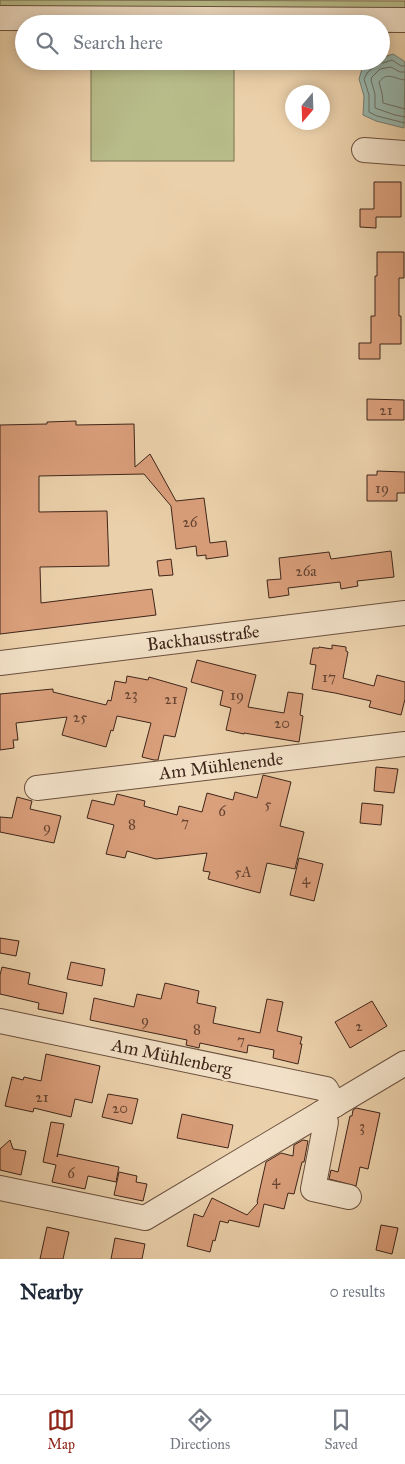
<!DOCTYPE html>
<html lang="en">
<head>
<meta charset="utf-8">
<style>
	body { margin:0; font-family:"IM FELL Great Primer",serif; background:#f6f6f7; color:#1f2937 }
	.compass { position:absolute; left:285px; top:85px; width:45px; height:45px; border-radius:50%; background:#fff; box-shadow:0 2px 12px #0003; rotate:199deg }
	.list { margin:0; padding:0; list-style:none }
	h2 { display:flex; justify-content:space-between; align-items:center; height:65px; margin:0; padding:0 20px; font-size:21px }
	h2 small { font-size:16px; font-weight:400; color:#747a83 }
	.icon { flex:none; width:28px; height:28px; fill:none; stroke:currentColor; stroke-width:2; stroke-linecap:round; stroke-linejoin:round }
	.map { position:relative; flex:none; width:405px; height:1259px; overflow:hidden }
	.search { position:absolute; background:#fff; box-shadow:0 2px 12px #0003; left:15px; right:15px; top:15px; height:55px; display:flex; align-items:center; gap:12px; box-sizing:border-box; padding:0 18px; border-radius:28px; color:#747a83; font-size:19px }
	.sheet { height:135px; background:#fff }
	nav { display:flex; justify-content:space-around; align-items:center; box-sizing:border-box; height:70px; border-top:1px solid #e0e1e3; background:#fff; font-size:14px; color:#747a83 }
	nav a { display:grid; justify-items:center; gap:2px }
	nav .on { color:#8f2418 }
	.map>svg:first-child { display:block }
	.green { fill:#b7bc89; stroke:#7b7052 }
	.water { fill:#98b7ad; stroke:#747d72 }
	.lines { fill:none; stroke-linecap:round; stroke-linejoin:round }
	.shore { stroke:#6c6e64; stroke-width:1 }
	.building { fill:#da9f7b; stroke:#3f251a }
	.minor-casing { stroke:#6a503e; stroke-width:26 }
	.minor { stroke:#f2e1c8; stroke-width:24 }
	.labels { text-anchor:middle; stroke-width:4.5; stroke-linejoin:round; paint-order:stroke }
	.number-label { font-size:15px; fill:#664432 }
	.street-label { font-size:18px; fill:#3f251a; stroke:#f2e1c8 }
</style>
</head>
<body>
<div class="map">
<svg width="405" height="1259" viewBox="0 0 405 1259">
	<rect width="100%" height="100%" fill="#ebd1ab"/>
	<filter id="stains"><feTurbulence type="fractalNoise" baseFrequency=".004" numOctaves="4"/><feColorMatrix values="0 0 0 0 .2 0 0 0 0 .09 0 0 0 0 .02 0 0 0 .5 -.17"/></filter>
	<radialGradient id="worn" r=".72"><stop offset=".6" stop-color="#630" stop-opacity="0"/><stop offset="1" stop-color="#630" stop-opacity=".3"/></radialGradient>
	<g class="green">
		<polygon points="0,0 405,1 405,11 0,10"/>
		<rect x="91" y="61" width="143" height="100"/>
	</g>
	<polygon class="water" points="393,54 404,61 405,64 404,128 376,121 363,115 364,96 359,79 362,69 373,61 381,61 381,58"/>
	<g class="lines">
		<g class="shore">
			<polyline points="405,66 401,66 392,60 383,63 377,62 374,67 367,73 364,79 369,95 369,112 377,116 405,123"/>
			<polyline points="405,72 400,72 391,67 380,69 372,77 371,80 375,94 375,108 395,115 405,117"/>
			<path d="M405,80C394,79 387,71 379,82L382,93L383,103L405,109"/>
		</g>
	</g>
	<g class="building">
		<polygon points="374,182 401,182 401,217 376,217 376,228 360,227 360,209 374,209"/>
		<polygon points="377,252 404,252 404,278 399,278 399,316 401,316 401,344 380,344 380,359 359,359 359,343 371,343 371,316 375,316 375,276 377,276"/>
		<polygon points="367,399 404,400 404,420 367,420"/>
		<polygon points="76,421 76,425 134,424 135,467 150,454 176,501 204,498 210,543 226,541 228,556 206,559 206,555 197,556 196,546 176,549 171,506 144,474 39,476 39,512 107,511 109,566 40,567 41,603 152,589 156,615 0,634 0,425 47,424 47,422"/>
		<polygon points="377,471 405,472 405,493 397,493 397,501 367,501 367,475 377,475"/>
		<polygon points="391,551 394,577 357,581 358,586 341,589 340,582 288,588 289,595 269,598 267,580 281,579 279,558 329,552 331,559"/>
		<polygon points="171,559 173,575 159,576 157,561"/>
		<polygon points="332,645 346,647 346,651 348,652 343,678 374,686 377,675 405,682 405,699 401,715 369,707 371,701 335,693 312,689 316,665 310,664 313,648 319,648 319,647 332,649"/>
		<polygon points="197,660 256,675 248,707 284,713 288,692 303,694 300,715 303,716 299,742 244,733 244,734 226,730 231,708 220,705 223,691 191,682"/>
		<polygon points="127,676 148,680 149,677 187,688 175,737 164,735 158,760 154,760 142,757 151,723 117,716 113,731 111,730 106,747 62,735 67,717 16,723 18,740 13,740 14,748 0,750 0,694 53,689 53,692 106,705 108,700 111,701 115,681 126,683"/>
		<polygon points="376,767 398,769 394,793 374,791"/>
		<polygon points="263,775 291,782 280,826 304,832 295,869 267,863 260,893 208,879 210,872 203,871 207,853 156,859 127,851 125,858 106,854 114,825 87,818 92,800 114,805 117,794 145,801 144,806 177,815 179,806 202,812 207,793 233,800 235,792 257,798"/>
		<polygon points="17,797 32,801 30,809 61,816 54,843 0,832 0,817 12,818"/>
		<polygon points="362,803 383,805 381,825 360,823"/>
		<polygon points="299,858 323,864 314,901 290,895"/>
		<polygon points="0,938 19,941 16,956 0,953"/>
		<polygon points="71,962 105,969 102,986 67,979"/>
		<polygon points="2,967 30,973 28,984 67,993 63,1014 38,1009 39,1003 0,994 0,975"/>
		<polygon points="165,983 199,991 197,1003 216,1007 213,1023 260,1033 267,999 283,1002 277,1031 302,1037 300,1044 302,1044 298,1064 273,1058 274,1050 248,1045 247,1053 200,1043 199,1048 186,1045 187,1040 90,1020 94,998 134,1007 137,994 161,999"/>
		<polygon points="372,1001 387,1026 350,1048 335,1022"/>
		<polygon points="46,1054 100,1066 92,1103 75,1099 71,1117 34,1108 33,1112 5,1106 12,1077 23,1080 24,1077 41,1081"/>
		<polygon points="108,1094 138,1099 132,1124 102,1117"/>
		<polygon points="356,1108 380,1113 368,1169 360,1167 356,1186 329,1179 331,1170 338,1172 350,1116 352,1116 353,1110"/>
		<polygon points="182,1114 233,1125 228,1148 177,1138"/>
		<polygon points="51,1122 64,1124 57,1157 58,1154 119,1167 116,1182 88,1176 85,1189 52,1182 56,1165 43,1162"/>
		<polygon points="10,1140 13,1149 26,1151 21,1175 0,1170 0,1149"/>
		<polygon points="303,1140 308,1141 304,1162 302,1162 294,1194 288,1193 284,1209 264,1204 259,1227 229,1220 228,1223 220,1221 215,1241 213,1240 210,1252 187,1246 194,1214 203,1217 212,1198 247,1215 258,1203 257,1202 266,1162 281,1153 293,1156 294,1145"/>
		<polygon points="119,1172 137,1176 136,1182 147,1184 143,1201 114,1195"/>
		<polygon points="381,1225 398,1228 392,1254 376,1250"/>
		<polygon points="47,1227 69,1232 63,1259 40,1259"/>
		<polygon points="115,1238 145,1244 142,1259 111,1259"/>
	</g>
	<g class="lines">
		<g class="minor-casing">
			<g id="minor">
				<polyline points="0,18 405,20"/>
				<polyline points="364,150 405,153"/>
				<polyline points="0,663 405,613"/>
				<polyline points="37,788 405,744"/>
				<polyline points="0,1021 326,1089 335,1105"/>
				<polyline points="321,1113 326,1122 313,1189 349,1197"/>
				<polyline points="0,1188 145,1218 405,1063"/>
			</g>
		</g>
		<use href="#minor" class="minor"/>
	</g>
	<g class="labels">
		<g class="number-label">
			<text x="386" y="415">21</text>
			<text x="382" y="493">19</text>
			<text x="190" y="527">26</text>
			<text x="306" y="576">26a</text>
			<text x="329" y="682">17</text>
			<text x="131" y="699">23</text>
			<text x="237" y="700">19</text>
			<text x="171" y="704">21</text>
			<text x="80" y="722">25</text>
			<text x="282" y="728">20</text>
			<text x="268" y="809">5</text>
			<text x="222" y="816">6</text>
			<text x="185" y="827">7</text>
			<text x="132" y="829">8</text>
			<text x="47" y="832">9</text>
			<text x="243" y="877">5A</text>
			<text x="306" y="884">4</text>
			<text x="145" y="1025">9</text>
			<text x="359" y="1031">2</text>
			<text x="197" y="1034">8</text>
			<text x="241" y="1045">7</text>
			<text x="42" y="1102">21</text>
			<text x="120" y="1113">20</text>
			<text x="362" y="1131">3</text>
			<text x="71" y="1178">6</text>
			<text x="276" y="1185">4</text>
		</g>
		<g class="street-label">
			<text transform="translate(203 638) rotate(-7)" y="6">Backhausstraße</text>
			<text transform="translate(221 766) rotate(-7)" y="6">Am Mühlenende</text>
			<text transform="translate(172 1057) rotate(12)" y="6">Am Mühlenberg</text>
		</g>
	</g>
	<rect width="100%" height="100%" filter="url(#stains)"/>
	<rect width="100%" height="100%" fill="url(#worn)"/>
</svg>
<svg class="compass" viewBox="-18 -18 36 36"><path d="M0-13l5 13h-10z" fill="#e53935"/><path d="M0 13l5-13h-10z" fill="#747a83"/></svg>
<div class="search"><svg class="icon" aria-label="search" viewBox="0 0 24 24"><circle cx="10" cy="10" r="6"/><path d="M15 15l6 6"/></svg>Search here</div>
</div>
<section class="sheet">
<h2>Nearby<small>0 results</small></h2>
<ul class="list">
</ul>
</section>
<nav>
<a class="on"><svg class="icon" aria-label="map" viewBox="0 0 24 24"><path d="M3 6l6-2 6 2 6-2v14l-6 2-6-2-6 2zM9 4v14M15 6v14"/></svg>Map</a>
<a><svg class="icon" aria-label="directions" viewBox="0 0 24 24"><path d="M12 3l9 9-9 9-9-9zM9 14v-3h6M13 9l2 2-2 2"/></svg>Directions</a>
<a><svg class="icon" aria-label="saved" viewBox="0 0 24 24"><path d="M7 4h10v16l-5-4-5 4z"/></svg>Saved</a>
</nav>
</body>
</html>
